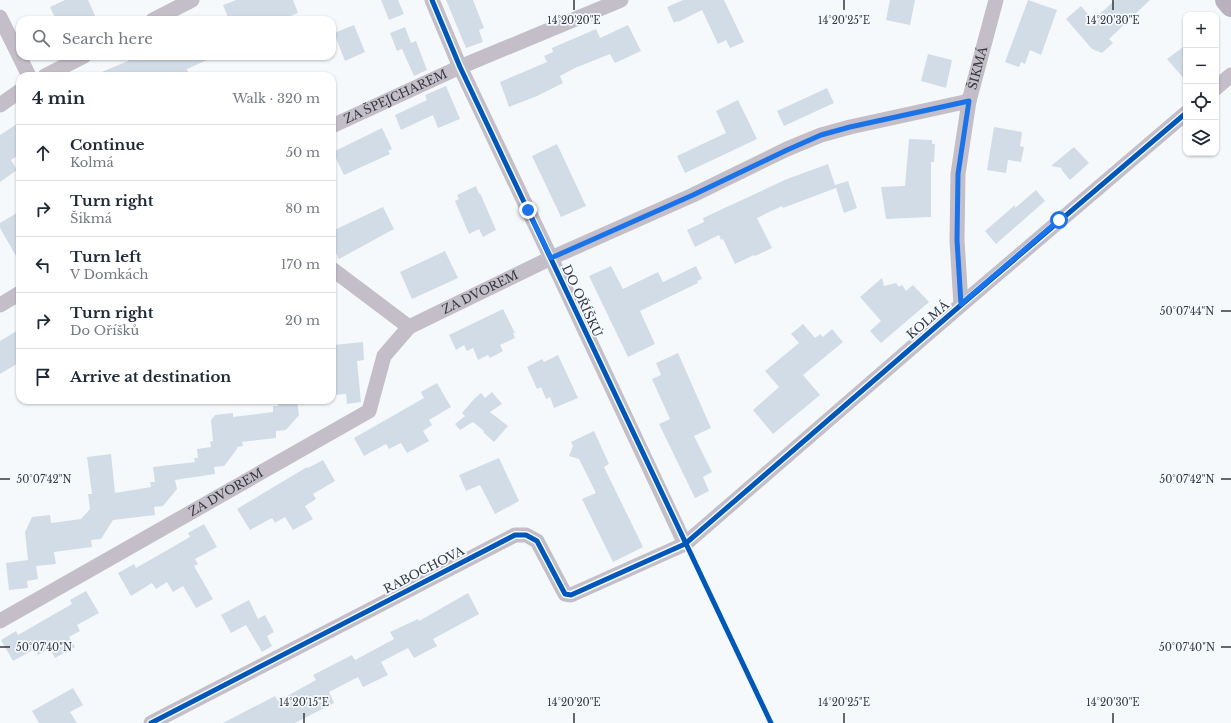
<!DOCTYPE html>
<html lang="en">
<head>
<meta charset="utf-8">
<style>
	body { margin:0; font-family:"Libre Baskerville",serif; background:#f2f2f3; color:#1f2937 }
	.controls { position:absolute; right:12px; top:12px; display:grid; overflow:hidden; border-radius:8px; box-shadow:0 1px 3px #0004 }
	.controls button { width:36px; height:36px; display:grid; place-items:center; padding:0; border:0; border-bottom:1px solid #e0e1e3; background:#fff; color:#1f2937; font:20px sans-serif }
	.stop { position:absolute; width:12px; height:12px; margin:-9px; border:3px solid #1a73e8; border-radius:50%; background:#fff }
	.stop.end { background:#1a73e8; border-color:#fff; box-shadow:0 1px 4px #0008 }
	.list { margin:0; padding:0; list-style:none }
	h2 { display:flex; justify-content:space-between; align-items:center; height:52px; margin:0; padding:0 16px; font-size:17px }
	h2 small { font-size:13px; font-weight:400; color:#747a83 }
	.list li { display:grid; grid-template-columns:26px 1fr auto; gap:12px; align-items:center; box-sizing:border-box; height:56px; padding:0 16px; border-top:1px solid #e0e1e3 }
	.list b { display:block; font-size:15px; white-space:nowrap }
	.list p { margin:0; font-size:13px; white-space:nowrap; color:#747a83 }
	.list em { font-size:13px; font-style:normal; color:#747a83 }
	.icon { flex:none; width:22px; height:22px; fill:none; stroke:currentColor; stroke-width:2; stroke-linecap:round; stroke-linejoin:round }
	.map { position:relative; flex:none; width:1231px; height:723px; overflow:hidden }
	.search { position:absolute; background:#fff; box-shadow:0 1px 3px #0004; left:16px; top:16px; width:320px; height:44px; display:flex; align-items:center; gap:10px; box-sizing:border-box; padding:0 14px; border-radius:12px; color:#747a83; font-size:15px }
	.panel { position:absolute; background:#fff; box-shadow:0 1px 3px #0004; left:16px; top:72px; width:320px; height:332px; border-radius:12px }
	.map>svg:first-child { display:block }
	.building { fill:#d2dce7 }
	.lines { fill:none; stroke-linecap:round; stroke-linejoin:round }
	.street { stroke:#c3bec7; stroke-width:15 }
	.secondary { stroke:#b9b2be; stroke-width:22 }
	.cycleway-casing { stroke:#f3f9ff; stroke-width:8 }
	.cycleway { stroke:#0057b8; stroke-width:5 }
	.route { stroke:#1a73e8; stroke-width:5 }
	.ticks { fill:none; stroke:#36393c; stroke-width:1.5 }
	.labels { text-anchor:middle; stroke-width:3.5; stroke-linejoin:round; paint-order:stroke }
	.street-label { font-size:12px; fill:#36393c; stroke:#f3f9ff }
	.ticks-label { font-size:10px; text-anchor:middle; fill:#36393c; stroke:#f3f9ff; stroke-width:3.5; stroke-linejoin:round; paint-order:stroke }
</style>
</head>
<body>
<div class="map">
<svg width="1231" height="723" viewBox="0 0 1231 723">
	<rect width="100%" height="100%" fill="#f6f9fc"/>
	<g class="building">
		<polygon points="65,0 88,0 97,20 56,20 50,7"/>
		<polygon points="236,0 293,0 298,13 280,20 229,20 223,5"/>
		<polygon points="381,0 398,0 404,14 389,20"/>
		<polygon points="446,0 473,0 484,28 479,30 483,42 466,48"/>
		<polygon points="683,0 724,0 744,42 730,48 726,40 718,44 702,10 678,22 677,21 674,23 667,7"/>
		<polygon points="890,0 915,0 910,25 886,20"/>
		<polygon points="1028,0 1057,10 1041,55 1030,50 1025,64 1021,62 1019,67 1005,62"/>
		<polygon points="1115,0 1150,0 1109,39 1113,43 1102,53 1092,49 1066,19 1081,6 1093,20"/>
		<polygon points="354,25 365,52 345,61 334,33"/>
		<polygon points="628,25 641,51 615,63 610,54 575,68 560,76 563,83 537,96 509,107 500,82 547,62 544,56 553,52 552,48 596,29 600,38"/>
		<polygon points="405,27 411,43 416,41 427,70 414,76 402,49 397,51 390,33"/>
		<polygon points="1186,45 1186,81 1167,59"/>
		<polygon points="928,54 952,60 946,88 921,81"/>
		<polygon points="127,56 216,56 187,69 188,72 179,76 92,76 128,61"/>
		<polygon points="446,86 460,119 438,128 433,115 401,130 395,115 427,100 425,95"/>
		<polygon points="827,88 834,103 784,126 777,111"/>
		<polygon points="738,100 757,139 685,173 677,156 726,133 716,111"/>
		<polygon points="20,122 20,154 11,160 17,170 0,182 0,135"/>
		<polygon points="994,127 1022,132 1020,146 1024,147 1021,162 1008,160 1006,173 987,170"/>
		<polygon points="382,128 392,149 388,151 390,154 344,175 333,152"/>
		<polygon points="909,139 932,140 932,144 935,144 934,162 931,162 931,217 886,219 881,187 905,186"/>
		<polygon points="557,144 586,206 561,217 532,156"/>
		<polygon points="1074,147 1089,163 1070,180 1061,169 1062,168 1051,166"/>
		<polygon points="828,164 835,185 848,181 857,208 844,213 836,188 783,208 782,206 757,218 772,248 755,256 754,255 735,264 723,239 721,240 719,235 695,247 687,230 704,222 703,218 787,179"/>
		<polygon points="476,186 479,194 480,193 496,230 483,237 479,229 469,234 455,201 459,199 457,195"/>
		<polygon points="1036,190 1045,201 996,244 985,231 1015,205 1015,208"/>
		<polygon points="383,207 394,229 339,259 332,245 332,231"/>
		<polygon points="20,211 20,263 0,228 0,223"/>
		<polygon points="445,251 458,278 412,299 400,272"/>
		<polygon points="611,266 623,289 658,272 663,282 696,266 702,279 697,281 698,283 640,311 655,344 628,357 589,276"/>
		<polygon points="882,278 884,286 896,283 899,287 902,285 906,291 913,285 929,302 881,343 870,331 881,321 860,297"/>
		<polygon points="503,309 515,333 513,333 515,338 500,345 503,351 490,358 488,355 478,360 473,348 467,351 464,345 456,350 449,335"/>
		<polygon points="803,324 815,338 820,334 823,337 832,329 843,342 803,375 820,395 773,434 753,410 779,387 765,371 799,343 791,334"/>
		<polygon points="20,329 20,362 0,374 0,341"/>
		<polygon points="363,342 364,360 357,361 361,402 347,404 346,394 333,395 332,362 336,361 334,345"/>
		<polygon points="678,353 711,428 694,436 712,472 703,477 709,491 695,498 659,424 670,419 652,379 661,375 656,363"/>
		<polygon points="558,355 578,398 554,408 550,397 546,399 541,387 537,389 527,367 542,359 544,362"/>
		<polygon points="437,383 451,407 429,420 432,425 423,431 429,441 407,453 401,443 389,449 386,444 364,456 354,438 424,398 421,392"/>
		<polygon points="492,392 502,404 490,412 508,426 494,442 483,432 484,431 473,422 460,430 455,424 465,416 462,413 474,399 481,393 485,398"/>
		<polygon points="277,400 297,400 299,415 286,430 276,431 276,438 242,442 243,446 237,447 237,449 224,466 214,467 215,474 175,480 177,489 163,506 154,507 155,515 113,520 101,539 91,540 92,547 54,552 56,564 36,566 38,579 27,581 28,588 9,590 6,563 28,560 25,532 32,517 50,515 51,523 81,519 90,509 88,494 92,494 87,457 111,454 115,493 151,487 150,482 155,482 153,467 195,462 194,458 198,458 197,449 211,447 210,442 213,441 211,420 215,415 233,413 233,417 273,412 273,406 278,406"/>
		<polygon points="594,431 609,464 604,467 643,547 613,562 582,499 596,493 579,459 569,456 573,446 571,442"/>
		<polygon points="499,458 519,501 495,514 480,485 466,491 459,475"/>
		<polygon points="323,460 335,481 313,494 316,499 305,506 313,519 293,530 285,517 275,523 272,518 250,530 237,509 307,467 308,468"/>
		<polygon points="204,524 217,547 195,559 198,564 194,566 213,599 196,608 183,586 173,592 167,582 156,589 152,583 131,596 118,573 134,564 136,568 190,537 188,533"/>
		<polygon points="86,591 99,613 77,625 80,631 69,637 75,647 55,658 50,648 38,655 35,649 13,661 1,640 16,631 18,635 51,616 72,604 70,600"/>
		<polygon points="468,593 479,614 433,639 437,646 414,658 408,648 381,662 388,675 363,687 358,677 329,692 334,703 295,723 223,723 275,696 278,701 316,680 313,675 352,655 355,660 394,639 390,632 418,619 419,621"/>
		<polygon points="249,600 258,619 265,615 274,632 267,636 272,646 262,652 246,625 231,633 221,615"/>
		<polygon points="73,688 83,705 70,712 77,723 39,723 32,711"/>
	</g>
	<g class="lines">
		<g class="street">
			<polyline points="432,0 460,67 551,258 685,544"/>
			<polyline points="0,17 29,76"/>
			<polyline points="153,20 192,0"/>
			<polyline points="45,76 84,56"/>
			<polyline points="1216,88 1231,75"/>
			<polyline points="0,105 20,91"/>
			<path id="s1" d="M332,126L460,67L621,0"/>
			<polyline points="332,269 409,327"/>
			<polyline points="0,305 20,293"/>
			<path id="s2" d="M961,305L957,240L958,174L969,101L996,0"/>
			<path id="s3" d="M0,621L369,411L384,356L409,327L551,258L693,195L787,149L821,135L850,127L969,101"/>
			<polyline points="151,723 515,535 526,535 537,541 565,594 571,595 685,544 961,305 1186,113"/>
		</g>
		<polyline class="secondary" points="1226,0 1231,6"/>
		<g class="cycleway-casing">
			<g id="cycleway">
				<polyline points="432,0 460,67 771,723"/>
				<polyline points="151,723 515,535 526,535 537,541 565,594 571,595 685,544 961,305 1186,113"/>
			</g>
		</g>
		<use href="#cycleway" class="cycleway"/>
	</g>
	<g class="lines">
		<polyline class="route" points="528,210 551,258 693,195 787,150 821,135 850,127 969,101 958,174 957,240 961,304 1059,220"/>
	</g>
	<path class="ticks" d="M574,0V10M844,0V10M1113,0V10M1221,311H1231M0,479H10M1221,479H1231M0,647H10M1221,647H1231M304,713V723M574,713V723M844,713V723M1113,713V723"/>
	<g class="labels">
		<g class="street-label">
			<text dy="4" stroke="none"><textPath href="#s2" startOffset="239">ŠIKMÁ</textPath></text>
			<text dy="4" stroke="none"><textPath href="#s1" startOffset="70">ZA ŠPEJCHAREM</textPath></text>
			<text dy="4" stroke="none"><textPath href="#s3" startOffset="599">ZA DVOREM</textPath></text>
			<text transform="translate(582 301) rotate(65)" y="4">DO OŘÍŠKŮ</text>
			<text transform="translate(928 320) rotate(-41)" y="4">KOLMÁ</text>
			<text dy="4" stroke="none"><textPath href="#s3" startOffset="260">ZA DVOREM</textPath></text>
			<text transform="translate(424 570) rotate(-27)" y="4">RABOCHOVA</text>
		</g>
	</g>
	<g class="ticks-label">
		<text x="574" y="24">14°20'20"E</text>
		<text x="844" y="24">14°20'25"E</text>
		<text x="1113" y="24">14°20'30"E</text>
		<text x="1187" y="315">50°07'44"N</text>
		<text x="44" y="483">50°07'42"N</text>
		<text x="1187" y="483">50°07'42"N</text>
		<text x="44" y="651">50°07'40"N</text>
		<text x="1187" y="651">50°07'40"N</text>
		<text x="304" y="706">14°20'15"E</text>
		<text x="574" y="706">14°20'20"E</text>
		<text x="844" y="706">14°20'25"E</text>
		<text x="1113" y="706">14°20'30"E</text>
	</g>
</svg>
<div class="controls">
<button>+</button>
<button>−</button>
<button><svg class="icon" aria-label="locate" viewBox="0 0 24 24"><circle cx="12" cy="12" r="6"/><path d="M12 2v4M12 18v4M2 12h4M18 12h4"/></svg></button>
<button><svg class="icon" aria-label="layers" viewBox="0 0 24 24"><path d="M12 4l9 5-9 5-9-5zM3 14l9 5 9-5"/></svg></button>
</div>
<div class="stop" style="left:1059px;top:220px"></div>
<div class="stop end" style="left:528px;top:210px"></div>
<div class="search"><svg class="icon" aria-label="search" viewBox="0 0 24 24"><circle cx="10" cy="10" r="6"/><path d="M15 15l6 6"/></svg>Search here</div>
<section class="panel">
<h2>4 min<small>Walk · 320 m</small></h2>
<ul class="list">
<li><svg class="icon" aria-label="ahead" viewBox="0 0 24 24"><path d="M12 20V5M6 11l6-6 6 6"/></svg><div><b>Continue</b><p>Kolmá</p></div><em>50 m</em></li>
<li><svg class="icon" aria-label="right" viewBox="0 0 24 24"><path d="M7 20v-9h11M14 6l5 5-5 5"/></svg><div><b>Turn right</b><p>Šikmá</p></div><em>80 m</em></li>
<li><svg class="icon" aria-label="left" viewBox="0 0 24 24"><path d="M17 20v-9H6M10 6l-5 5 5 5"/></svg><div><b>Turn left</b><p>V Domkách</p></div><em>170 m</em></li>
<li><svg class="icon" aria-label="right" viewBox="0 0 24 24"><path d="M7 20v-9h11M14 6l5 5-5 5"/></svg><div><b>Turn right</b><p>Do Oříšků</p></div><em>20 m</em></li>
<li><svg class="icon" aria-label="arrive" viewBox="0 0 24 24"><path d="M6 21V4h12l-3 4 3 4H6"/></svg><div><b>Arrive at destination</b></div></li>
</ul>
</section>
</div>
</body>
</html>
